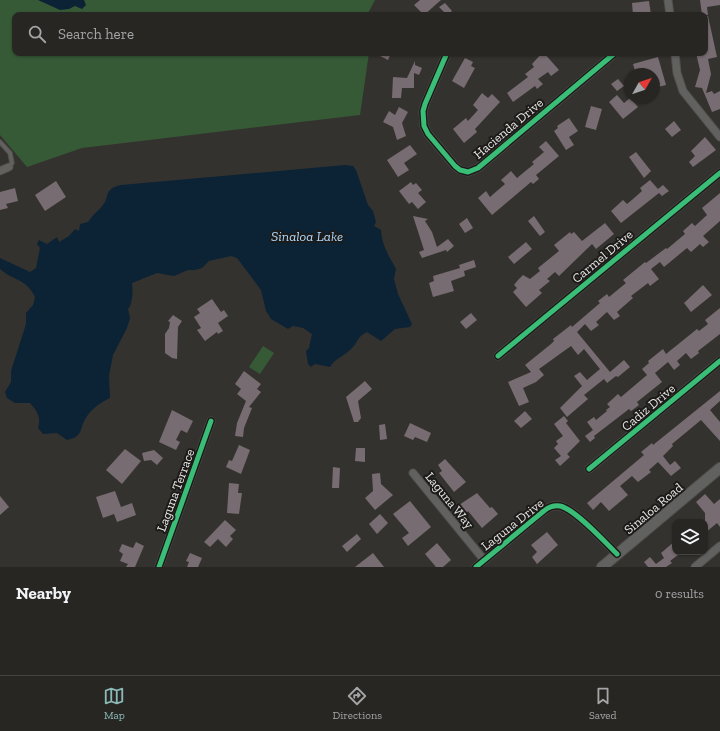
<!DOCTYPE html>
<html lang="en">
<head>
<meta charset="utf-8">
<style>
	body { margin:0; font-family:"Zilla Slab",serif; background:#333230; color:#f1f3f6 }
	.controls { position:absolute; right:12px; bottom:12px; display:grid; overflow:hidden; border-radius:8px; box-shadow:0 1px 3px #0004 }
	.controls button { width:36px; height:36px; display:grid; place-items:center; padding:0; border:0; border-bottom:1px solid #434341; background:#272623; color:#f1f3f6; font:20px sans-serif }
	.compass { position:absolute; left:624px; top:68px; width:36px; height:36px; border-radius:50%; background:#272623; box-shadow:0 1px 3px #0004; rotate:50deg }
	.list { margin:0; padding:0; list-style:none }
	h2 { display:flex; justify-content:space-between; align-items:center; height:52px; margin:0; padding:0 16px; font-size:17px }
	h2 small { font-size:13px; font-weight:400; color:#a4a5a6 }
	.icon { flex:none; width:22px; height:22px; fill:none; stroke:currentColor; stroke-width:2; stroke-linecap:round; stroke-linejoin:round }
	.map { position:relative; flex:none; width:720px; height:567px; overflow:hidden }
	.search { position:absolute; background:#272623; box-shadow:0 1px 3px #0004; left:12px; right:12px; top:12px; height:44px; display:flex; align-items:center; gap:10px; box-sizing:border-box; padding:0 14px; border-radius:8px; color:#a4a5a6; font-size:15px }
	.sheet { height:108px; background:#272623 }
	nav { display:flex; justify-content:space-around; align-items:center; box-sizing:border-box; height:56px; border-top:1px solid #434341; background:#272623; font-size:11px; color:#a4a5a6 }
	nav a { display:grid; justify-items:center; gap:2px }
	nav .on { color:#8bbbb9 }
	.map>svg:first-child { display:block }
	.green { fill:#365a36 }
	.water { fill:#0b2334 }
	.building { fill:#776c71 }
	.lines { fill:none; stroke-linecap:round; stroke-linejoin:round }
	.lane-casing { stroke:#51504d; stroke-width:5.5 }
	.street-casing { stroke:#51504d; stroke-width:9 }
	.secondary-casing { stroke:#51504d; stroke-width:12 }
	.lane { stroke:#61615f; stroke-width:3.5 }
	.street { stroke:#61615f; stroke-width:7 }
	.secondary { stroke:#61615f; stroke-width:10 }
	.cycleway-casing { stroke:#1c1b19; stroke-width:8 }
	.cycleway { stroke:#3abd76; stroke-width:5 }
	.labels { text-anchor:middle; stroke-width:4; stroke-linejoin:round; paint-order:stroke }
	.street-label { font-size:13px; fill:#e9e8e5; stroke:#1c1b19 }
	.water-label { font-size:14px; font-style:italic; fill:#add8fc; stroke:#1c1b19 }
</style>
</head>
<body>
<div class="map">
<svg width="720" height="567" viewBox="0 0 720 567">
	<rect width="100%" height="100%" fill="#34322f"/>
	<g class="green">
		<polygon points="0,0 375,0 367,15 15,15 15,53 369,53 360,115 82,148 27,167 0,135"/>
		<polygon points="263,346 274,353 260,374 249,367"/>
	</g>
	<g class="water">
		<polygon points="38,0 84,0 86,5 82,9 75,6 69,9 60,10"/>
		<path d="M345,165L353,166L356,170L368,205L373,211L376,222L374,226L381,230C382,246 389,256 396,269L394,279L398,294L412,324L410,327L395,329L381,341L367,332C356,338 359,341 352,348C345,356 335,358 330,367L315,364L311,367L308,364L306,351L309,348L312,334L303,328L293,326L288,329L271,319L266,311L261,290L237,258L231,256L209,261L202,268L195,270H188L174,276L157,273L132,283C133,289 133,304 128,309L130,318L127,328L113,355L109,376L110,398C101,402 90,410 86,418C79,428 84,437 67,440L57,433L43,434L38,428C41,417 38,412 30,403H15L7,398L5,392L11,382V371L26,324V313L33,305L35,297C26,278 13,281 0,269V258L30,272L36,268L40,248L37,244L39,240L47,244L57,237L59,242L69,236L75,229L79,231L80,224L88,222C93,214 100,210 105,202C107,198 107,193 110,190C113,187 117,186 121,185Z"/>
	</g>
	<g class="building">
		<polygon points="420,0 441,0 424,15 414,5"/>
		<polygon points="700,0 720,0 720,5 707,7 708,15 702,15"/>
		<polygon points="649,1 651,15 633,15 632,3"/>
		<polygon points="445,3 452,11 447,15 439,7"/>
		<polygon points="705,16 708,16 717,57 708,59 711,74 706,93 712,91 714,94 720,91 720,109 712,112 702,88 695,87 700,70 696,53 705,53"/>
		<polygon points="374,53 391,53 388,60"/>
		<polygon points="542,53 544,53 559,70 551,76 548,72 538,79 543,84 537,89 535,86 513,102 507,93 528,77 525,74 534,67 532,64"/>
		<polygon points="658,57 666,85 654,88 654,74 636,74 633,64"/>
		<polygon points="465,58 473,62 471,66 475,68 464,88 452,81"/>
		<polygon points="415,61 415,65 422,68 419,75 414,73 414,88 402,88 401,98 392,98 393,77 407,78"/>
		<polygon points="618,79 624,86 617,91 611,84"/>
		<polygon points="482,93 488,98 492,94 500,102 475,129 477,132 464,143 453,129 466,118 468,121 478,110 473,105"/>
		<polygon points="617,95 624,103 630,98 638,107 623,119 609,102"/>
		<polygon points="591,106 602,109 596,130 585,127"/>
		<polygon points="399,107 408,112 402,123 406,136 397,140 393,127 383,122 389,111 395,115"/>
		<polygon points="569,118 578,131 569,137 574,145 566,150 554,131 558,128 557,126"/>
		<polygon points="674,121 681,130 672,137 665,129"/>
		<polygon points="705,137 716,150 693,167 689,162 695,156 691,151"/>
		<polygon points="546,141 559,156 536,175 539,179 533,184 531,182 492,215 478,198 486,191 490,197 505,184 501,180 511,171 517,178 534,164 532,162 544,152 539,147"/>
		<polygon points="410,145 417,154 404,163 409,170 398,177 387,160"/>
		<polygon points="636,152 651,171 644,178 629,157"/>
		<polygon points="650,180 658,189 663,185 669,191 662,196 659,193 621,223 611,211 623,200 627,204 633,199 642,191 640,188"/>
		<polygon points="56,181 66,197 45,211 35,195"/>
		<polygon points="411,182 413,185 416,183 422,190 418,193 426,202 418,209 412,202 409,204 399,191"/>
		<polygon points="15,188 18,201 6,204 8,208 0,210 0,192"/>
		<polygon points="720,193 720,221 703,236 709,242 703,247 700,244 691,252 687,248 664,267 660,262 651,269 659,279 650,286 648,283 631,296 633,298 617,312 620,316 614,320 607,312 596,322 599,325 591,331 585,324 577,332 610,372 624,360 630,367 618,377 616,376 607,383 604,379 584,395 588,399 567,417 560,408 582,386 574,376 580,372 587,380 600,369 584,349 578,355 571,346 539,369 544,375 536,382 523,388 529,402 519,406 508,382 531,372 525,365 551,344 554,341 553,339 571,325 572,327 600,303 598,301 607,294 609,297 626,283 623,280 645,262 646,263 666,248 667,249 685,234 683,231 692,223 695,226 707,215 702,208"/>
		<polygon points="413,216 428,219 425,221 432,232 437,247 448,239 454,246 447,252 446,250 422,258 419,252 424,250"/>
		<polygon points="534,216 545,232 540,236 528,221"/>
		<polygon points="467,218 473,228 465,233 459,224"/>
		<polygon points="605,223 614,234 596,249 592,244 559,276 555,272 547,279 550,281 539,290 542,293 526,307 513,292 517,288 514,285 518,280 523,275 530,279 540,271 538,268 559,251 554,245 570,232 571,234 574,232 582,241"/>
		<polygon points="526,242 532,249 514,264 508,257"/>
		<polygon points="474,260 476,267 464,271 465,276 451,281 454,291 433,297 429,283 434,281 433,276 460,268 459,265"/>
		<polygon points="703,285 712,295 691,312 684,303"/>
		<polygon points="212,299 221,312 224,310 228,316 218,323 223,331 218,334 217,332 205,341 197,330 201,328 194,317 200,313 197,309"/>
		<polygon points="720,308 720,334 698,351 699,353 691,359 686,353 677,361 680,365 674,370 668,362 655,373 662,382 637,402 639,405 631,411 629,409 594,436 595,438 590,442 585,436 593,430 587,422 594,417 596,420 607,411 606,410 610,407 607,404 618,394 621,397 647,375 642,369 649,363 648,361 663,349 666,354 697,329 699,331 708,324 705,320"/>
		<polygon points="471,313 477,320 466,329 460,322"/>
		<polygon points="173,315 182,321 178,327 177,359 172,358 165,353 165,334 169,328 170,322 168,321"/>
		<polygon points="244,371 261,384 257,389 261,392 249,407 252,408 244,428 243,437 235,436 237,423 246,401 237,394 241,389 235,384"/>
		<polygon points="365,381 372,389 358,401 361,418 358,422 354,422 346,397"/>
		<polygon points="720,391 720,401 710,410 720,422 720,441 701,420 672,444 673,446 663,456 670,465 675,461 681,468 671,476 658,462 649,470 651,472 638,482 632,476 620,486 628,495 609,511 601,502 593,510 587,503 644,455 641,452 652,443 653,445"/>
		<polygon points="172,410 193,421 187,433 181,430 176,440 180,442 176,450 159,442"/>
		<polygon points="525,411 532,419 521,428 514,421"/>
		<polygon points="564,416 568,421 566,423 580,441 567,454 570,457 560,466 555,460 561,456 554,448 558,444 556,441 563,436 554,424"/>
		<polygon points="410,423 431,433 427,442 415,437 413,440 404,436"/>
		<polygon points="385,424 387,439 380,440 379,425"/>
		<polygon points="239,445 250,450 241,474 226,467 229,460 232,461"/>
		<polygon points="356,448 365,448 365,462 355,461"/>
		<polygon points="125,449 141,461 122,484 106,470"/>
		<polygon points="154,450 163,458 157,465 151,460 144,461 142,453"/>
		<polygon points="445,459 466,482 454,492 439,473 442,471 438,465"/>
		<polygon points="333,467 340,468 339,488 332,488"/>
		<polygon points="380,473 381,484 393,495 375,510 365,498 373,491 372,474"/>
		<polygon points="229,483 239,484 238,493 242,493 239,514 227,513"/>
		<polygon points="115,491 121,507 132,503 136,515 117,522 114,514 103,518 96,497"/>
		<polygon points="477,493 490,508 492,507 498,514 482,528 468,511 466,514 459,505"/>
		<polygon points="705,494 714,504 720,499 720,527 717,523 705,533 705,513 696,502"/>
		<polygon points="0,496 9,507 0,515"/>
		<polygon points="410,501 431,527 408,546 402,538 409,533 393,514"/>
		<polygon points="380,514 388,523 377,534 369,524"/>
		<polygon points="225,520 236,530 230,536 233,539 226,547 218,539 210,547 204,542"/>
		<polygon points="547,532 558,545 537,564 532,557 537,552 531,545"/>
		<polygon points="357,534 361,539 347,552 342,546"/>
		<polygon points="675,541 675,552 682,552 670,561 672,563 666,567 648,567 644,562 650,557 656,564 664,558 661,553"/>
		<polygon points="136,542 144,546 135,567 126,567 128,564 120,561 123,554 119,551 122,544 133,548"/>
		<polygon points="437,543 451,560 443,567 436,567 425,554"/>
		<polygon points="190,553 202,558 198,567 187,567 189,562 186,561"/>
		<polygon points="373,553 384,567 355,567"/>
	</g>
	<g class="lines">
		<g class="lane-casing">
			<polyline id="lane" points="0,142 10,153 12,163 9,167"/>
		</g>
		<g class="street-casing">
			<g id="street">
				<polyline points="668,0 670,15"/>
				<polyline points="447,53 425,104 423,111 424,126 428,134 455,166 460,170 468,172 478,168 615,53"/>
				<polyline points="675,53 677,73 683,91 720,137"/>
				<polyline points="0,171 9,167"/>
				<polyline points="498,356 720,173"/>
				<polyline points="589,469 720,361"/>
				<polyline points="413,473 484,560"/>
				<polyline points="159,567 211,421"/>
				<path d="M476,567L545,510C549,507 554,505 560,506C575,509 605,542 617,554"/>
				<polyline points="695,567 720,546"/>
			</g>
		</g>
		<g class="secondary-casing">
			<polyline id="secondary" points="602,567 720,468"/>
		</g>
		<use href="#lane" class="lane"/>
		<use href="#street" class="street"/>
		<use href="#secondary" class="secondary"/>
		<g class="cycleway-casing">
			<g id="cycleway">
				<polyline points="447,53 425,104 423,111 424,126 428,134 455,166 460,170 468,172 478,168 615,53"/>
				<polyline points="498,356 720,173"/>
				<polyline points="589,469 720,361"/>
				<polyline points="159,567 211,421"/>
				<path d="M476,567L545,510C549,507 554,505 560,506C575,509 605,542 617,554"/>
			</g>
		</g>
		<use href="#cycleway" class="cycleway"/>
	</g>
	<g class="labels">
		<g class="street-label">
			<text transform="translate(508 128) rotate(-40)" y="5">Hacienda Drive</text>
			<text transform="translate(602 256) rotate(-40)" y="5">Carmel Drive</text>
			<text transform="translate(648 407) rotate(-40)" y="5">Cadiz Drive</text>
			<text transform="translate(175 490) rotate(-70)" y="5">Laguna Terrace</text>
			<text transform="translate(450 500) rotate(51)" y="5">Laguna Way</text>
			<text transform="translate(653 508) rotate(-40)" y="5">Sinaloa Road</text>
			<text transform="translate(512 524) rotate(-38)" y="5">Laguna Drive</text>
		</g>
		<g class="water-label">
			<text x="307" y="241">Sinaloa Lake</text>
		</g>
	</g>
</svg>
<div class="controls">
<button><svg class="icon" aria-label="layers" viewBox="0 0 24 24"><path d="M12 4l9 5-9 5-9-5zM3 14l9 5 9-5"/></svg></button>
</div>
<svg class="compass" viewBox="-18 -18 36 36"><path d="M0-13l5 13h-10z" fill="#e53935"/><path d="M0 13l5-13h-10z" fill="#a4a5a6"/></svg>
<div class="search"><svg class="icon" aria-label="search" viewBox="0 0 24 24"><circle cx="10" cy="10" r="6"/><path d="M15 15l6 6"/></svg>Search here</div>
</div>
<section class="sheet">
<h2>Nearby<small>0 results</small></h2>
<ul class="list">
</ul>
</section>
<nav>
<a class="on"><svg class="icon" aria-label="map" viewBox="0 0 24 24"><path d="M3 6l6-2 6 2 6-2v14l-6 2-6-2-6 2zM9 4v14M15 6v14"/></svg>Map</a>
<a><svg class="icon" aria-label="directions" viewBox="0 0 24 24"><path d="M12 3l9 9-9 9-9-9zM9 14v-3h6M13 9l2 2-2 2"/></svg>Directions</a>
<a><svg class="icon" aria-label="saved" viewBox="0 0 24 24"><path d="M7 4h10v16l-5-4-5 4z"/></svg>Saved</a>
</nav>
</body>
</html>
